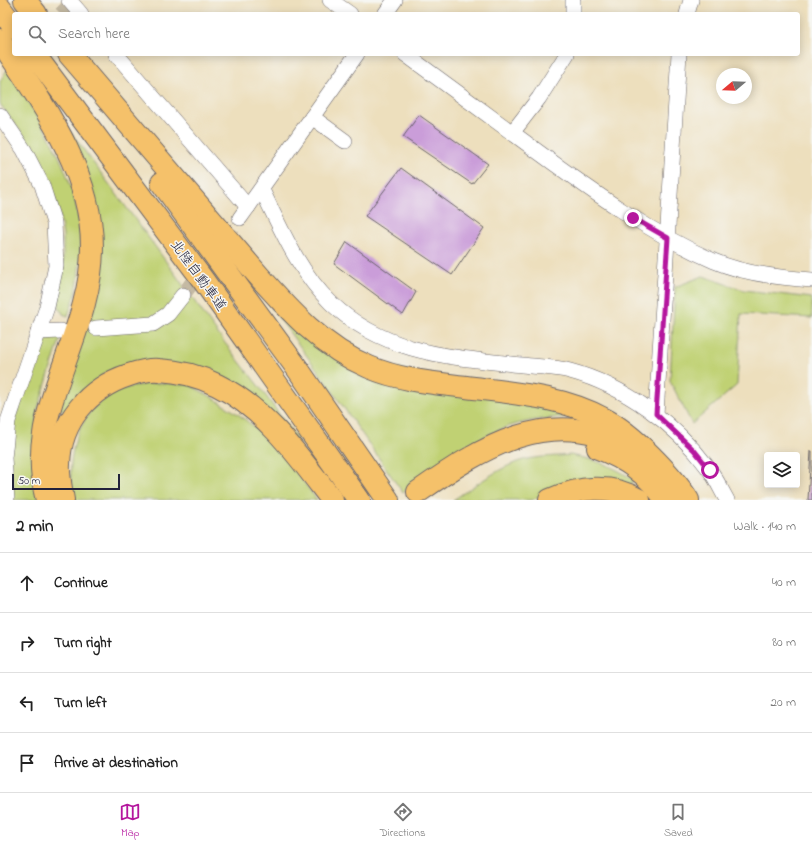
<!DOCTYPE html>
<html lang="en">
<head>
<meta charset="utf-8">
<style>
	body { margin:0; font-family:"Indie Flower","Klee One",sans-serif; background:#f6f6f6; color:#222 }
	.controls { position:absolute; right:12px; bottom:12px; display:grid; overflow:hidden; border-radius:4px; box-shadow:0 2px 10px #0003 }
	.controls button { width:36px; height:36px; display:grid; place-items:center; padding:0; border:0; border-bottom:1px solid #e0e0e0; background:#fff; color:#222; font:20px sans-serif }
	.compass { position:absolute; left:716px; top:68px; width:36px; height:36px; border-radius:50%; background:#fff; box-shadow:0 2px 10px #0003; rotate:251deg }
	.scale { position:absolute; left:12px; bottom:10px; width:108px; box-sizing:border-box; padding-left:4px; border:2px solid #22223b; border-top:0; font-size:11px; line-height:14px; white-space:nowrap; color:#22223b; -webkit-text-stroke:3px #f6f6f2; paint-order:stroke }
	.stop { position:absolute; width:12px; height:12px; margin:-9px; border:3px solid #b5179e; border-radius:50%; background:#fff }
	.stop.end { background:#b5179e; border-color:#fff; box-shadow:0 1px 4px #0008 }
	.list { margin:0; padding:0; list-style:none }
	h2 { display:flex; justify-content:space-between; align-items:center; height:52px; margin:0; padding:0 16px; font-size:17px }
	h2 small { font-size:13px; font-weight:400; color:#767676 }
	.list li { display:grid; grid-template-columns:26px 1fr auto; gap:12px; align-items:center; box-sizing:border-box; height:60px; padding:0 16px; border-top:1px solid #e0e0e0 }
	.list b { display:block; font-size:15px; white-space:nowrap }
	.list em { font-size:13px; font-style:normal; color:#767676 }
	.icon { flex:none; width:22px; height:22px; fill:none; stroke:currentColor; stroke-width:2; stroke-linecap:round; stroke-linejoin:round }
	.map { position:relative; flex:none; width:812px; height:500px; overflow:hidden }
	.search { position:absolute; background:#fff; box-shadow:0 2px 10px #0003; left:12px; right:12px; top:12px; height:44px; display:flex; align-items:center; gap:10px; box-sizing:border-box; padding:0 14px; border-radius:4px; color:#767676; font-size:15px }
	.sheet { height:292px; background:#fff }
	nav { display:flex; justify-content:space-around; align-items:center; box-sizing:border-box; height:56px; border-top:1px solid #e0e0e0; background:#fff; font-size:11px; color:#767676 }
	nav a { display:grid; justify-items:center; gap:2px }
	nav .on { color:#b5179e }
	.map>svg:first-child { display:block }
	.green { fill:#c0d173; stroke:#717a57 }
	.building { fill:#ca9dd9 }
	.lines { fill:none; stroke-linecap:round; stroke-linejoin:round }
	.minor-tunnel { stroke:#c4b9a3; stroke-width:15; stroke-dasharray:15 8; stroke-linecap:butt }
	.minor-casing { stroke:#696468; stroke-width:16 }
	.highway-casing { stroke:#696468; stroke-width:24 }
	.minor { stroke:#fff; stroke-width:15 }
	.highway { stroke:#f5c16b; stroke-width:22 }
	.route { stroke:#b5179e; stroke-width:5 }
	.labels { text-anchor:middle; stroke-width:3; stroke-linejoin:round; paint-order:stroke }
	.street-label { font-size:14px; fill:#22223b; stroke:#f6f6f2 }
</style>
</head>
<body>
<div class="map">
<svg width="812" height="500" viewBox="0 0 812 500">
	<rect width="100%" height="100%" fill="#f6f6f2"/>
	<filter id="ink" filterUnits="userSpaceOnUse"><feTurbulence type="fractalNoise" baseFrequency=".025" numOctaves="2"/><feDisplacementMap in="SourceGraphic" scale="8" xChannelSelector="R" yChannelSelector="G"/><feConvolveMatrix kernelMatrix="1 2 1 2 8 2 1 2 1" color-interpolation-filters="sRGB"/></filter>
	<filter id="wash" filterUnits="userSpaceOnUse"><feTurbulence type="fractalNoise" baseFrequency=".012" numOctaves="4" result="noise"/><feDisplacementMap in="SourceGraphic" scale="16" xChannelSelector="R" yChannelSelector="G"/><feGaussianBlur stdDeviation="0.9" result="paint"/><feColorMatrix in="noise" values="0 0 0 0 0 0 0 0 0 0 0 0 0 0 0 0 0 1.4 0 .05"/><feComposite in="paint" operator="in"/></filter>
	<g filter="url(#wash)">
		<rect width="100%" height="100%" fill="#eddfbd"/>
		<g class="green">
			<path d="M7,70C48,130 89,193 79,269C78,277 78,285 76,293C74,301 70,308 68,316L63,314L56,302L63,268V236L59,212L48,177L33,148L0,104V81Z"/>
			<polygon points="50,104 157,249 221,338 261,389 302,446 256,404 121,366 105,373 89,386 65,411 60,409 101,234"/>
			<polygon points="703,276 744,290 812,298 812,318 741,314 737,385 692,424 670,381 675,287"/>
			<path d="M271,307L319,347L537,404L572,416C553,418 535,419 517,424C478,434 434,468 403,493L326,382Z"/>
			<polygon points="61,337 37,411 38,500 13,500 9,458 14,420 40,351 48,338"/>
			<path d="M161,383L189,385L210,396L238,414L268,438L297,473L317,500H75C63,464 76,413 111,394C126,386 145,384 161,383Z"/>
			<path d="M570,455C596,460 611,465 634,480L629,486L542,495L532,500H453C473,487 494,471 517,462C533,456 553,457 570,455Z"/>
		</g>
		<g id="blocks">
			<g class="building">
				<polygon points="419,115 488,164 472,184 403,137"/>
				<polygon points="401,168 484,228 452,275 365,216"/>
				<polygon points="347,242 416,292 403,315 334,264"/>
				<polygon points="811,451 812,451 812,500 808,500"/>
			</g>
		</g>
	</g>
	<g filter="url(#ink)">
		<use href="#blocks" fill-opacity="0" stroke="#696468" stroke-width="1"/>
		<g class="lines">
			<g class="minor-tunnel">
				<polyline points="61,14 72,3"/>
				<polyline points="183,295 240,218"/>
			</g>
			<g class="minor-casing">
				<g id="minor">
					<polyline points="69,0 81,14"/>
					<polyline points="330,0 350,14"/>
					<polyline points="385,14 395,0"/>
					<polyline points="573,14 573,0"/>
					<polyline points="687,14 691,0"/>
					<polyline points="116,54 248,207"/>
					<path d="M405,54C449,86 493,119 537,151C593,192 650,233 714,261C744,274 780,278 812,280"/>
					<polyline points="0,115 24,150 42,185 54,223 56,266 47,307 8,421 4,458 7,500"/>
					<polyline points="312,117 345,141"/>
					<polyline points="512,133 539,98 567,54"/>
					<path d="M262,190C281,229 299,272 331,303C386,355 452,357 522,365C538,367 555,367 570,371C625,386 676,424 709,469C716,478 721,490 727,500"/>
					<polyline points="240,218 357,54"/>
					<polyline points="96,328 153,324 168,314 183,295"/>
					<polyline points="38,332 61,331"/>
					<polyline points="656,414 679,54"/>
				</g>
			</g>
			<g class="highway-casing">
				<g id="highway">
					<polyline points="25,0 36,14"/>
					<polyline points="0,8 14,27"/>
					<path d="M0,40C41,102 92,170 92,247C92,286 79,323 66,359C49,406 33,449 47,500"/>
					<polyline points="34,54 203,280 359,500"/>
					<path d="M69,54L258,275C290,311 323,348 369,367C399,380 434,383 466,387C513,393 562,396 604,419C622,428 637,442 651,456C665,470 678,484 688,500"/>
					<polyline points="162,183 297,368 388,500"/>
					<path d="M598,448C625,458 650,476 666,500"/>
					<path d="M418,492C481,448 550,404 627,446"/>
					<path d="M63,500C61,488 58,476 59,464C60,421 89,388 129,375C138,372 149,369 159,370C179,371 199,376 217,385C266,409 300,458 332,500"/>
					<path d="M550,500C578,487 611,483 639,500"/>
				</g>
			</g>
			<use href="#minor" class="minor"/>
			<use href="#highway" class="highway"/>
		</g>
	</g>
	<g class="lines" filter="url(#ink)">
		<polyline class="route" points="633,218 668,238 656,414 694,450 710,470"/>
	</g>
	<g class="labels">
		<g class="street-label">
			<text transform="translate(199 275) rotate(54)" y="5">北陸自動車道</text>
		</g>
	</g>
</svg>
<div class="controls">
<button><svg class="icon" aria-label="layers" viewBox="0 0 24 24"><path d="M12 4l9 5-9 5-9-5zM3 14l9 5 9-5"/></svg></button>
</div>
<svg class="compass" viewBox="-18 -18 36 36"><path d="M0-13l5 13h-10z" fill="#e53935"/><path d="M0 13l5-13h-10z" fill="#767676"/></svg>
<div class="scale">50 m</div>
<div class="stop" style="left:710px;top:470px"></div>
<div class="stop end" style="left:633px;top:218px"></div>
<div class="search"><svg class="icon" aria-label="search" viewBox="0 0 24 24"><circle cx="10" cy="10" r="6"/><path d="M15 15l6 6"/></svg>Search here</div>
</div>
<section class="sheet">
<h2>2 min<small>Walk · 140 m</small></h2>
<ul class="list">
<li><svg class="icon" aria-label="ahead" viewBox="0 0 24 24"><path d="M12 20V5M6 11l6-6 6 6"/></svg><div><b>Continue</b></div><em>40 m</em></li>
<li><svg class="icon" aria-label="right" viewBox="0 0 24 24"><path d="M7 20v-9h11M14 6l5 5-5 5"/></svg><div><b>Turn right</b></div><em>80 m</em></li>
<li><svg class="icon" aria-label="left" viewBox="0 0 24 24"><path d="M17 20v-9H6M10 6l-5 5 5 5"/></svg><div><b>Turn left</b></div><em>20 m</em></li>
<li><svg class="icon" aria-label="arrive" viewBox="0 0 24 24"><path d="M6 21V4h12l-3 4 3 4H6"/></svg><div><b>Arrive at destination</b></div></li>
</ul>
</section>
<nav>
<a class="on"><svg class="icon" aria-label="map" viewBox="0 0 24 24"><path d="M3 6l6-2 6 2 6-2v14l-6 2-6-2-6 2zM9 4v14M15 6v14"/></svg>Map</a>
<a><svg class="icon" aria-label="directions" viewBox="0 0 24 24"><path d="M12 3l9 9-9 9-9-9zM9 14v-3h6M13 9l2 2-2 2"/></svg>Directions</a>
<a><svg class="icon" aria-label="saved" viewBox="0 0 24 24"><path d="M7 4h10v16l-5-4-5 4z"/></svg>Saved</a>
</nav>
</body>
</html>
